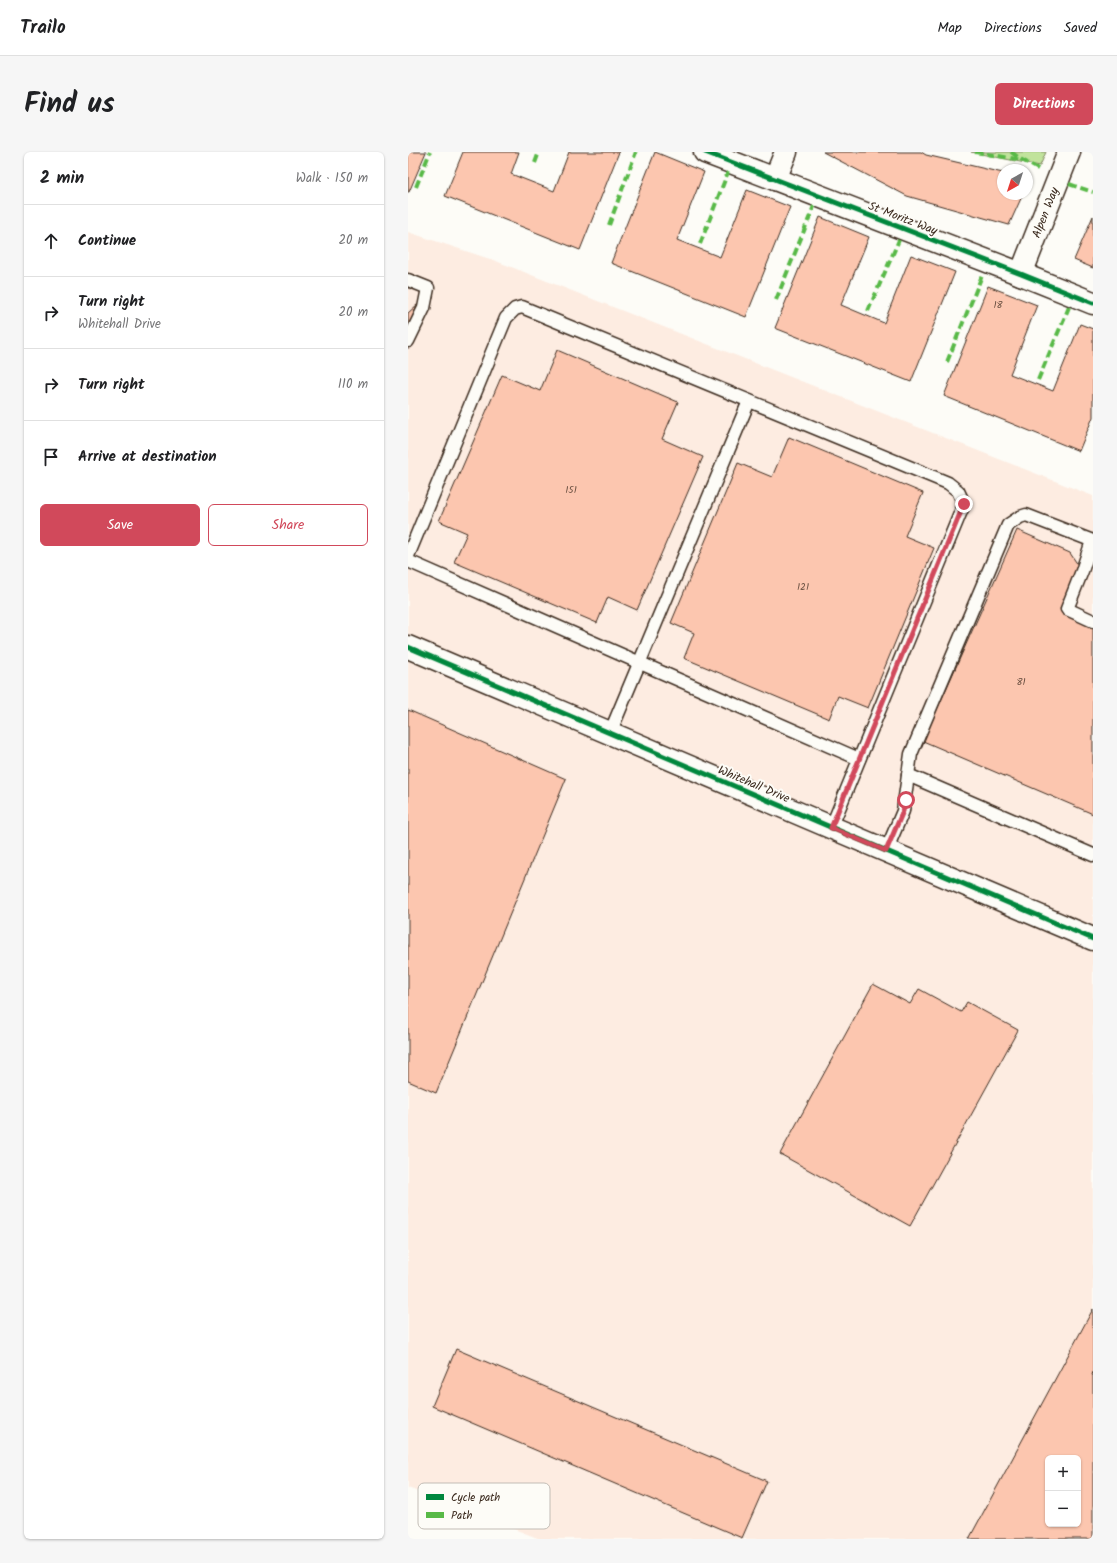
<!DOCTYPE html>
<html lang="en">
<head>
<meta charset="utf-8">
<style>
	body { margin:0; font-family:Kalam,sans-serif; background:#f6f6f6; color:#202124 }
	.controls { position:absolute; right:12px; bottom:12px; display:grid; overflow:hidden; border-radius:6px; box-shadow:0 1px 3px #0004 }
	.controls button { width:36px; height:36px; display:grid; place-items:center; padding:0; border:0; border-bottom:1px solid #e0e0e0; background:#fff; color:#202124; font:20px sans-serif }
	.compass { position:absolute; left:589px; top:12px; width:36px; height:36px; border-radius:50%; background:#fff; box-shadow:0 1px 3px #0004; rotate:219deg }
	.stop { position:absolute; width:12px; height:12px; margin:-9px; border:3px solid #d1495b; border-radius:50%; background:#fff }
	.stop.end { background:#d1495b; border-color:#fff; box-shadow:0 1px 4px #0008 }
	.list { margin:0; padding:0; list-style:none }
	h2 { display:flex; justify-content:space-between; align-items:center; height:52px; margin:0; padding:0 16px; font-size:17px }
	h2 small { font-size:13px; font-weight:400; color:#757577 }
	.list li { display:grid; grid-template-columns:26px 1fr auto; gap:12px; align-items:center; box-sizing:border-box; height:72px; padding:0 16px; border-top:1px solid #e0e0e0 }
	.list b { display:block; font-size:15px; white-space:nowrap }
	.list p { margin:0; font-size:13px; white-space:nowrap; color:#757577 }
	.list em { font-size:13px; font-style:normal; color:#757577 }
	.actions { display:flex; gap:8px; padding:12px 16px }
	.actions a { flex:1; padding:9px 0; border:1px solid #d1495b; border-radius:6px; text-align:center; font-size:14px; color:#d1495b }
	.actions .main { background:#d1495b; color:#fff }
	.icon { flex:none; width:22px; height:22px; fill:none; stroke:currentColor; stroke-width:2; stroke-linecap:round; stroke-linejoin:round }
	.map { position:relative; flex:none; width:685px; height:1387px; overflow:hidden; border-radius:6px }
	header { display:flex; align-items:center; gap:24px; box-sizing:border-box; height:56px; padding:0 20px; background:#fff; border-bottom:1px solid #e0e0e0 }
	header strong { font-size:19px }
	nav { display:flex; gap:22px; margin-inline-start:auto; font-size:14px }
	.intro { display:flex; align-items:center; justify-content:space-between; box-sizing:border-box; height:96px; padding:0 24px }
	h1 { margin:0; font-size:28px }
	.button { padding:10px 18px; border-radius:6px; background:#d1495b; color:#fff; font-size:14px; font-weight:700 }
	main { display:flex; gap:24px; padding:0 24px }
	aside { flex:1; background:#fff; border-radius:6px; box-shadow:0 1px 3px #0004 }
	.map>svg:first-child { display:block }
	.built { fill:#fdece1; fill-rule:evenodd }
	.green { fill:#c1e39c; stroke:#7e865d }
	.building { fill:#fcc6af; stroke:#3b2a1e; fill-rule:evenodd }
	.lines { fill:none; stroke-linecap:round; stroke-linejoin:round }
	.service-casing { stroke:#3b2a1e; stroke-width:15 }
	.minor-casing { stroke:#3b2a1e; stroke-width:25 }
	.service { stroke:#fdfcf7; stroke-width:12 }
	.minor { stroke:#fdfcf7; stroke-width:22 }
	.quiet { stroke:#58b947; stroke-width:4; stroke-dasharray:8 4; stroke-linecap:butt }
	.cycleway-casing { stroke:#fdfcf7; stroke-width:8 }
	.cycleway { stroke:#00873e; stroke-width:5 }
	.route { stroke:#d1495b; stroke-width:5 }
	.labels { text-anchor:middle; stroke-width:4; stroke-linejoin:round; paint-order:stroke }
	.number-label { font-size:10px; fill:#6b5142 }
	.street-label { font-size:12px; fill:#3b2a1e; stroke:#fdfcf7 }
	.key { fill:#fdfcf7; stroke:#c3bdb6; stroke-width:1 }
	.key-label { font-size:11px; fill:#3b2a1e }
</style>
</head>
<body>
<header>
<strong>Trailo</strong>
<nav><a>Map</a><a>Directions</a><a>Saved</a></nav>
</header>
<div class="intro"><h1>Find us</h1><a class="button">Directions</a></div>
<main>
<aside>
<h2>2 min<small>Walk · 150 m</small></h2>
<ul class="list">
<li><svg class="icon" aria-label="ahead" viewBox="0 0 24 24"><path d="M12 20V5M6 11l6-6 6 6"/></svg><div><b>Continue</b></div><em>20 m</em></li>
<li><svg class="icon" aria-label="right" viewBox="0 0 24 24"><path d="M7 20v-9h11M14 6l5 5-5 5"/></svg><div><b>Turn right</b><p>Whitehall Drive</p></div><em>20 m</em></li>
<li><svg class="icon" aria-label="right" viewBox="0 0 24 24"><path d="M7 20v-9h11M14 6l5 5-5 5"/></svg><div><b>Turn right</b></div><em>110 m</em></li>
<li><svg class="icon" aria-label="arrive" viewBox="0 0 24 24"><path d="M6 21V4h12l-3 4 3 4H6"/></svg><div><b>Arrive at destination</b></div></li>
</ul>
<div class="actions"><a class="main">Save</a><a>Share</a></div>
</aside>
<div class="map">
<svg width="685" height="1387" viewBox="0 0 685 1387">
	<rect width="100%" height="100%" fill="#fdfcf7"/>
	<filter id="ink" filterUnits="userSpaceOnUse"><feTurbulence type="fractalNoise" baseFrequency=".025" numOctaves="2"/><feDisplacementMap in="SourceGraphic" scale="8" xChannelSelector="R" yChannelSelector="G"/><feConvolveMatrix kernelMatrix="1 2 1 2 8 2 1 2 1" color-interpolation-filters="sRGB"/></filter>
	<g filter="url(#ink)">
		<path class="built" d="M0,80L88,109L685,344V1387H132L0,1336ZM640,1306H670V1372H640Z"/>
		<polygon class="green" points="563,0 638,0 632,14"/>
		<g class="building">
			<polygon points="0,0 18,0 1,40 0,40"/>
			<polygon points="55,0 111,0 103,22 146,39 161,0 211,0 172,98 37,44"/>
			<polygon points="247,0 296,20 269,88 312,105 339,38 382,55 338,165 203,111"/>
			<polygon points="415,0 513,0 518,3 595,21 595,42 615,42 601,73 499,44"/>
			<polygon points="685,64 685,116 666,108"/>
			<polygon points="412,65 461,85 433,153 476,171 503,103 547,120 503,230 367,176"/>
			<polygon points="580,134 629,153 602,222 645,239 672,172 685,177 685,265 671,299 536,244"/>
			<polygon points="10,152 0,175 0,161"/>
			<polygon points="149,198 270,250 254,287 295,305 229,458 200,445 189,471 46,410 59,381 31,369 94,223 132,239"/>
			<polygon points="381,285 515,341 497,384 526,396 460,556 430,544 421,567 276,506 286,481 263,471 330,311 364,325"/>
			<polygon points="609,378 662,401 674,419 659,457 685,469 685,662 515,589"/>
			<polygon points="0,558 158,627 28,941 0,929"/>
			<polygon points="465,832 502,852 511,837 553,860 559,850 610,878 502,1074 372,1002"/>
			<path d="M685,1157V1220L684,1223L685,1224V1387H561ZM640,1306H670V1372H640Z"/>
			<polygon points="48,1197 359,1329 334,1386 24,1254"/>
		</g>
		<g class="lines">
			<g class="service-casing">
				<g id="service">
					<polyline points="0,128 20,136 16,156 0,189"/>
					<polyline points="684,389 674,419 659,457 685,469"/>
					<polyline points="0,404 98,166 107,157 114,155 540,331 550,339 556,352 423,676"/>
					<polyline points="0,409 451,607"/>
					<polyline points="202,581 341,249"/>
					<polyline points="500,623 685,703"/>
					<polyline points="478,699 495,659 503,602 600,373 612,365 618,363 685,389"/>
				</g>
			</g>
			<g class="minor-casing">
				<g id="minor">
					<polyline points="297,0 613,122 685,151"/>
					<polyline points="367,27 378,0"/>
					<path id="s1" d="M613,122L661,0"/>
					<polyline points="0,495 685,787"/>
				</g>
			</g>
			<use href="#service" class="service"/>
			<use href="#minor" class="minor"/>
			<g class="quiet">
				<polyline points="567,0 614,8"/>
				<polyline points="603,0 614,8 632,18"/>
				<polyline points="127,11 131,0"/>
				<polyline points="661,32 685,40"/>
				<polyline points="8,35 22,0"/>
				<polyline points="201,73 228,0"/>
				<polyline points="292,92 320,20"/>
				<polyline points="368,148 406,54"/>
				<polyline points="460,159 491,88"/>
				<polyline points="539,210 575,121"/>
				<polyline points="630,228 661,155"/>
			</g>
			<g class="cycleway-casing">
				<g id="cycleway">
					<polyline points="297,0 613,122 685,151"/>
					<polyline points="0,495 685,787"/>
				</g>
			</g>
			<use href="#cycleway" class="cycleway"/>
		</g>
	</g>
	<g class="lines" filter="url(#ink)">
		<polyline class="route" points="498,648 495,659 478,699 423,676 556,352"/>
	</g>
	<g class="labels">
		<g class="number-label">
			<text x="590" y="156">18</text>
			<text x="163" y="341">151</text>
			<text x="395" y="438">121</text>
			<text x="613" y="533">81</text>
		</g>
		<g class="street-label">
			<text dy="4" stroke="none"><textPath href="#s1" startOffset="66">Alpen Way</textPath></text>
			<text transform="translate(495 66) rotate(21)" y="4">St Moritz Way</text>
			<text transform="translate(346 632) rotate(23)" y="4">Whitehall Drive</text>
		</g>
	</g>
	<rect x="10" y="1331" width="132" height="46" rx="6" class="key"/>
	<rect x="18" y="1342" width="18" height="6" fill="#00873e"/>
	<rect x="18" y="1360" width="18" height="6" fill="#58b947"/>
	<g class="key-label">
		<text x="43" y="1349">Cycle path</text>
		<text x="43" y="1367">Path</text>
	</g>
</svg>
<div class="controls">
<button>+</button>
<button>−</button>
</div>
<svg class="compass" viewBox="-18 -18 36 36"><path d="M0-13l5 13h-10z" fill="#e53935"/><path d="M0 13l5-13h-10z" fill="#757577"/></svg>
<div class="stop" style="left:498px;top:648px"></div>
<div class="stop end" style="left:556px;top:352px"></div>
</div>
</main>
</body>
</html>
